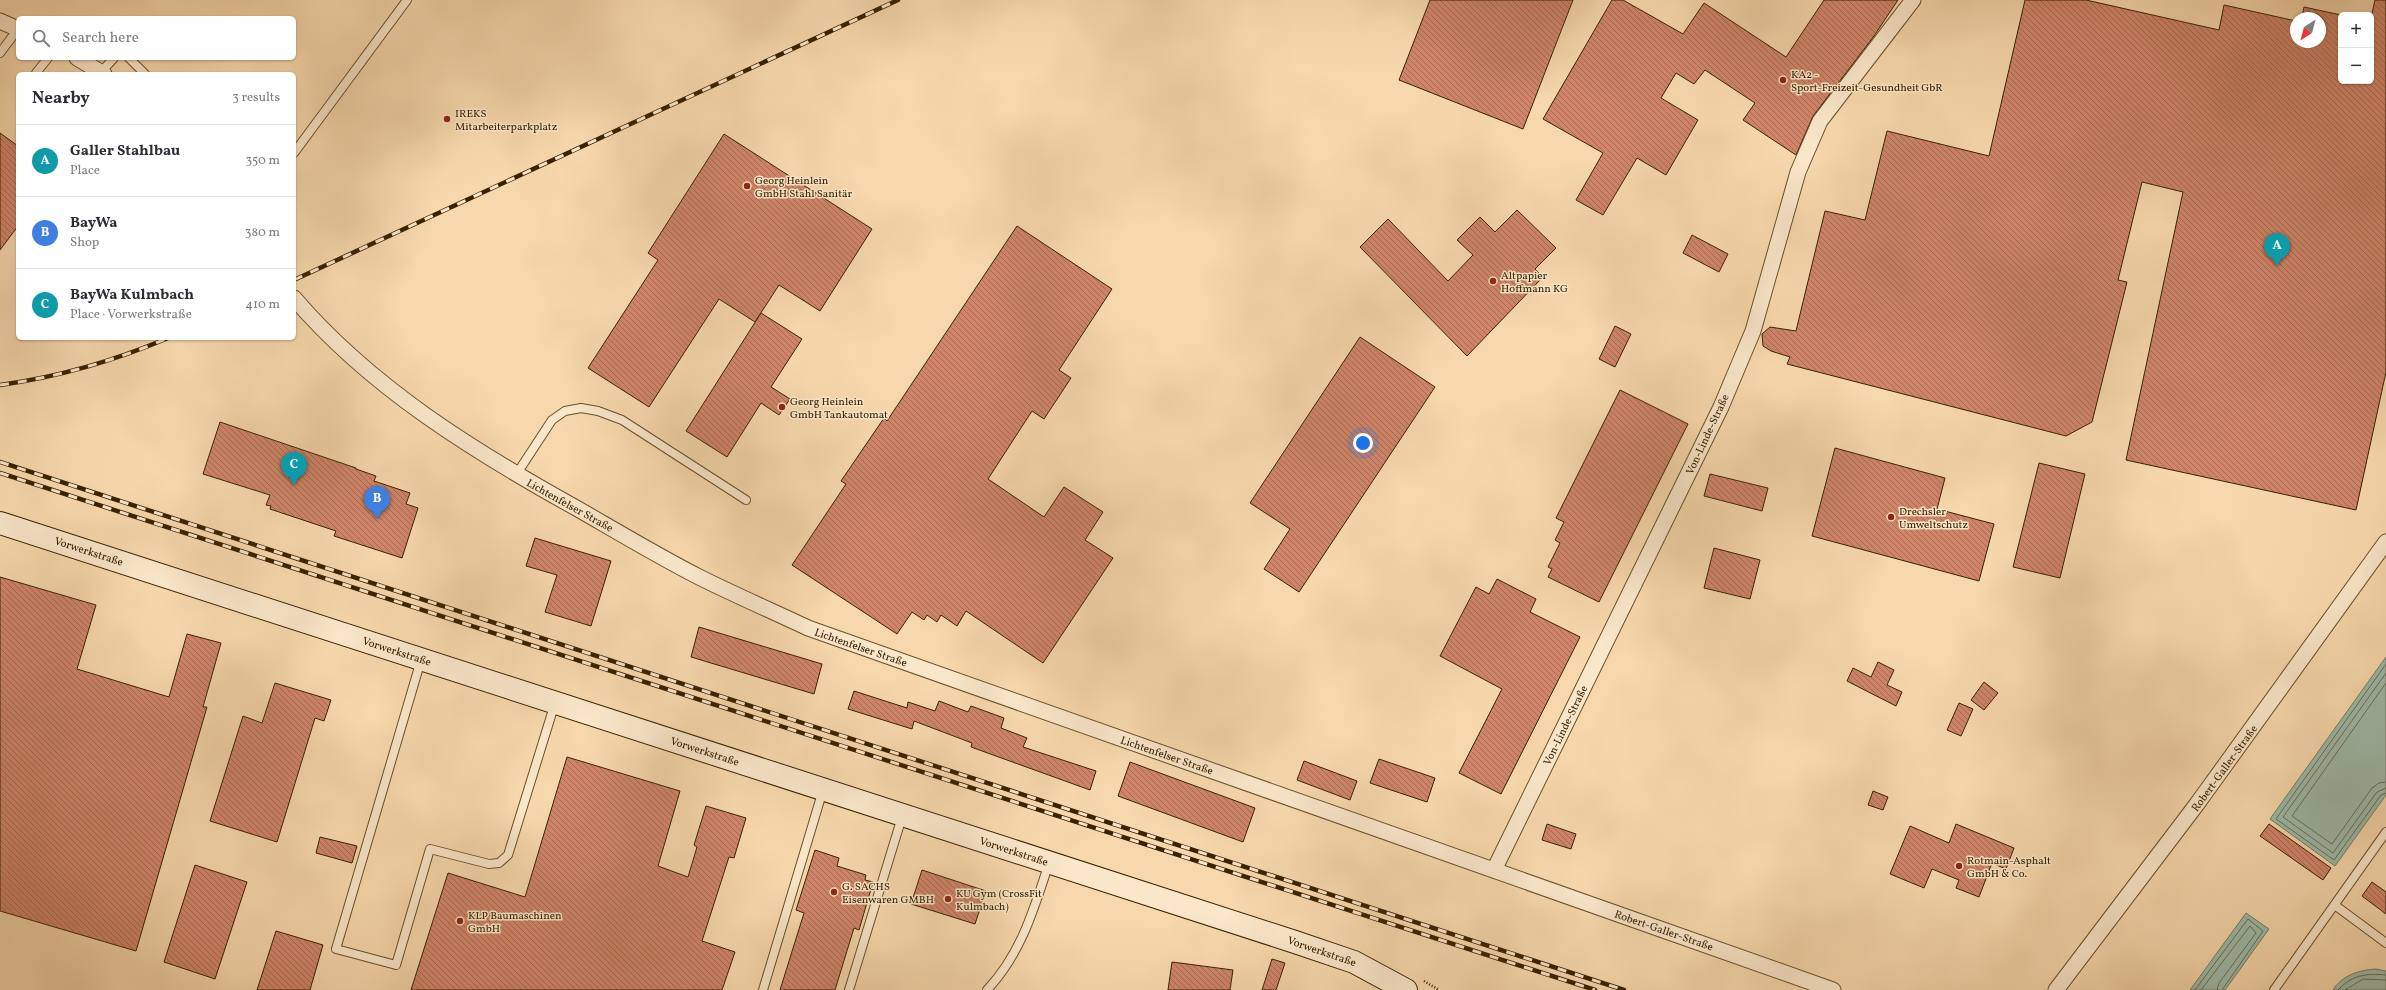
<!DOCTYPE html>
<html lang="en">
<head>
<meta charset="utf-8">
<style>
	body { margin:0; font-family:Vollkorn,serif; background:#f2f2f3; color:#2b2b33 }
	.controls { position:absolute; right:12px; top:12px; display:grid; overflow:hidden; border-radius:6px; box-shadow:0 1px 3px #0004 }
	.controls button { width:36px; height:36px; display:grid; place-items:center; padding:0; border:0; border-bottom:1px solid #e1e1e2; background:#fff; color:#2b2b33; font:20px sans-serif }
	.compass { position:absolute; left:2290px; top:12px; width:36px; height:36px; border-radius:50%; background:#fff; box-shadow:0 1px 3px #0004; rotate:216deg }
	.you { position:absolute; left:1363px; top:443px; width:14px; height:14px; margin:-10px; border:3px solid #fff; border-radius:50%; background:#1a73e8; box-shadow:0 0 0 6px #1a73e833 }
	.badge { display:grid; place-items:center; width:26px; height:26px; border-radius:50%; background:#db2777; color:#fff; font-size:13px; font-weight:700 }
	.pin { position:absolute; translate:-50% -33px; filter:drop-shadow(0 1px 2px #0008) }
	.pin::after { content:''; position:absolute; top:21px; width:14px; height:12px; background:inherit; clip-path:polygon(0 0,100% 0,50% 100%) }
	.list { margin:0; padding:0; list-style:none }
	h2 { display:flex; justify-content:space-between; align-items:center; height:52px; margin:0; padding:0 16px; font-size:17px }
	h2 small { font-size:13px; font-weight:400; color:#7c7c81 }
	.list li { display:grid; grid-template-columns:26px 1fr auto; gap:12px; align-items:center; box-sizing:border-box; height:72px; padding:0 16px; border-top:1px solid #e1e1e2 }
	.list b { display:block; font-size:15px; white-space:nowrap }
	.list p { margin:0; font-size:13px; white-space:nowrap; color:#7c7c81 }
	.list em { font-size:13px; font-style:normal; color:#7c7c81 }
	.icon { flex:none; width:22px; height:22px; fill:none; stroke:currentColor; stroke-width:2; stroke-linecap:round; stroke-linejoin:round }
	.map { position:relative; flex:none; width:2386px; height:990px; overflow:hidden }
	.search { position:absolute; background:#fff; box-shadow:0 1px 3px #0004; left:16px; top:16px; width:280px; height:44px; display:flex; align-items:center; gap:10px; box-sizing:border-box; padding:0 14px; border-radius:6px; color:#7c7c81; font-size:15px }
	.panel { position:absolute; background:#fff; box-shadow:0 1px 3px #0004; left:16px; top:72px; width:280px; height:268px; border-radius:6px }
	.map>svg:first-child { display:block }
	.water { fill:#9dbaaa; stroke:#757d66 }
	.lines { fill:none; stroke-linecap:round; stroke-linejoin:round }
	.shore { stroke:#6a6e55; stroke-width:1 }
	.building { fill:url(#building-back-hatch); stroke:#382200 }
	.lane-casing { stroke:#68502b; stroke-width:10 }
	.street-casing { stroke:#68502b; stroke-width:17 }
	.secondary-casing { stroke:#382200; stroke-width:24 }
	.path { stroke:#382200; stroke-width:2.5; stroke-dasharray:1 2; stroke-linecap:butt }
	.lane { stroke:#fae6c9; stroke-width:8 }
	.street { stroke:#fae6c9; stroke-width:15 }
	.secondary { stroke:#fae6c9; stroke-width:22 }
	.rail-casing { stroke:#382200; stroke-width:4.5 }
	.rail { stroke:#fae6c9; stroke-width:3; stroke-dasharray:9; stroke-linecap:butt }
	.poi-dot { fill:#8f2418; stroke:#fae6c9; stroke-width:1.5 }
	.labels { text-anchor:middle; stroke-width:3; stroke-linejoin:round; paint-order:stroke }
	.poi-label { font-size:11px; fill:#382200; stroke:#fae6c9; text-anchor:start }
	.street-label { font-size:11px; fill:#382200; stroke:#fae6c9 }
</style>
</head>
<body>
<div class="map">
<svg width="2386" height="990" viewBox="0 0 2386 990">
	<defs>
		<pattern id="building-back-hatch" width="6" height="6" patternUnits="userSpaceOnUse"><rect width="6" height="6" fill="#d0856a"/><path d="M-1 5l2 2M0 0l6 6M5-1l2 2" fill="none" stroke="#aa6c55"/></pattern>
	</defs>
	<rect width="100%" height="100%" fill="#f7d8ac"/>
	<filter id="stains"><feTurbulence type="fractalNoise" baseFrequency=".005" numOctaves="4"/><feColorMatrix values="0 0 0 0 .2 0 0 0 0 .09 0 0 0 0 .02 0 0 0 .5 -.17"/></filter>
	<radialGradient id="worn" r=".72"><stop offset=".6" stop-color="#630" stop-opacity="0"/><stop offset="1" stop-color="#630" stop-opacity=".3"/></radialGradient>
	<g class="water">
		<polygon points="2386,657 2386,795 2335,866 2270,819"/>
		<polygon points="2246,913 2269,929 2225,990 2190,990"/>
		<path d="M2376,969L2386,971V990H2333C2342,975 2360,970 2376,969Z"/>
	</g>
	<g class="lines">
		<g class="shore">
			<polyline points="2386,664 2276,819 2334,860 2381,795 2386,793"/>
			<polyline points="2386,673 2283,817 2333,853 2377,792 2386,788"/>
			<polyline points="2386,683 2292,816 2332,844 2372,788 2379,783 2386,782"/>
			<polyline points="2195,990 2248,919 2263,931 2222,990"/>
			<polyline points="2201,990 2250,926 2256,933 2219,983 2217,990"/>
			<path d="M2338,990C2352,975 2366,973 2386,975"/>
			<polyline points="2345,990 2363,979 2386,980"/>
		</g>
	</g>
	<g class="building">
		<polygon points="1430,0 1573,0 1523,129 1399,80"/>
		<polygon points="1612,0 1623,0 1683,34 1704,3 1786,57 1824,0 1898,0 1874,36 1813,116 1796,155 1743,120 1755,103 1705,70 1694,84 1676,73 1661,98 1698,120 1666,175 1637,158 1603,215 1576,200 1603,153 1543,119"/>
		<polygon points="2025,0 2086,0 2219,30 2224,5 2296,21 2296,42 2320,42 2320,18 2302,18 2304,7 2341,15 2341,81 2371,81 2371,18 2375,0 2386,0 2386,372 2356,510 2126,460 2183,192 2142,182 2118,280 2127,282 2092,422 2066,436 1787,364 1790,357 1771,351 1763,346 1762,334 1770,327 1796,331 1825,211 1865,220 1887,131 1989,156"/>
		<polygon points="0,133 18,146 18,226 0,250"/>
		<polygon points="724,134 872,229 820,311 779,285 755,322 719,299 649,407 588,368 658,260 648,253"/>
		<polygon points="1517,210 1556,248 1535,269 1543,277 1467,356 1360,247 1388,219 1448,281 1473,255 1457,240 1480,217 1495,232"/>
		<polygon points="1017,226 1112,289 1059,370 1071,378 1044,419 1032,411 988,479 1044,517 1064,487 1103,512 1085,540 1113,558 1043,663 966,611 957,626 941,615 937,622 927,615 924,620 912,612 897,634 792,565 846,484 841,481 884,418 887,421"/>
		<polygon points="1692,235 1728,254 1719,272 1683,253"/>
		<polygon points="761,313 802,339 771,387 790,399 779,415 761,403 727,457 686,431"/>
		<polygon points="1615,326 1631,334 1615,367 1599,359"/>
		<polygon points="1360,337 1435,387 1299,592 1264,569 1290,529 1250,503"/>
		<polygon points="1620,390 1688,424 1599,602 1548,577 1552,569 1548,567 1560,543 1555,540 1564,522 1556,518"/>
		<polygon points="220,422 356,468 356,469 376,476 374,481 410,493 406,504 418,508 402,558 334,536 336,531 270,509 271,506 266,505 270,495 203,474"/>
		<polygon points="1835,448 1945,478 1937,509 1994,524 1979,581 1812,536"/>
		<polygon points="2039,463 2085,474 2060,578 2013,567"/>
		<polygon points="1710,474 1768,488 1762,511 1704,496"/>
		<polygon points="535,538 611,561 591,626 545,612 557,575 526,566"/>
		<polygon points="1714,548 1760,560 1750,599 1704,588"/>
		<polygon points="0,577 96,605 77,669 169,697 187,634 221,643 203,707 207,707 136,951 0,911"/>
		<polygon points="1497,579 1536,599 1530,612 1580,637 1501,794 1459,773 1502,689 1440,656 1476,587 1489,594"/>
		<polygon points="699,627 822,664 814,694 691,657"/>
		<polygon points="1878,662 1894,670 1887,685 1902,692 1896,706 1847,681 1853,668 1871,677"/>
		<polygon points="1984,682 1998,693 1984,710 1971,700"/>
		<polygon points="275,683 331,700 324,721 315,718 277,842 210,821 243,716 262,723"/>
		<polygon points="854,691 907,708 908,702 935,711 939,701 968,712 971,706 1004,718 1001,728 1027,738 1023,747 1096,771 1090,790 971,747 972,743 914,721 912,729 848,709"/>
		<polygon points="1959,703 1973,709 1961,736 1947,730"/>
		<polygon points="567,757 680,791 658,866 688,877 697,847 694,845 706,806 746,818 734,858 729,857 702,941 735,952 722,990 411,990 448,873 525,897"/>
		<polygon points="1379,759 1435,778 1427,802 1370,783"/>
		<polygon points="1304,761 1357,781 1350,800 1297,780"/>
		<polygon points="1130,762 1255,808 1243,842 1118,796"/>
		<polygon points="1873,791 1888,797 1883,810 1868,805"/>
		<polygon points="1547,824 1576,834 1571,849 1542,840"/>
		<polygon points="1956,824 2014,848 2006,869 1992,863 1979,897 1956,888 1959,880 1932,869 1924,888 1890,874 1910,826 1949,843"/>
		<polygon points="2269,824 2331,868 2323,880 2260,836"/>
		<polygon points="320,837 357,846 352,863 316,853"/>
		<polygon points="815,850 839,858 837,866 866,875 865,880 873,882 859,930 854,928 835,990 780,990 804,913 796,910"/>
		<polygon points="195,865 247,882 215,979 164,962"/>
		<polygon points="922,870 986,891 975,924 911,904"/>
		<polygon points="2372,882 2386,892 2386,914 2362,896"/>
		<polygon points="276,931 323,945 310,990 257,990"/>
		<polygon points="1272,959 1285,963 1276,990 1262,990"/>
		<polygon points="1172,962 1233,970 1230,990 1168,990"/>
	</g>
	<g class="lines">
		<g class="lane-casing">
			<g id="lane">
				<polyline points="0,53 18,29"/>
				<polyline points="129,58 145,74"/>
				<polyline points="101,72 114,58"/>
				<polyline points="36,73 48,58"/>
				<polyline points="294,153 407,0"/>
				<polyline points="516,475 552,420 565,411 581,408 598,411 622,420 746,500"/>
				<polyline points="421,660 336,949 396,965 430,849 489,864 499,863 508,855 555,703"/>
				<polyline points="2336,906 2386,943"/>
				<polyline points="763,990 823,790"/>
				<polyline points="849,990 902,817"/>
				<path d="M987,990C1021,954 1034,909 1049,863"/>
				<polyline points="2274,990 2386,832"/>
			</g>
		</g>
		<g class="street-casing">
			<g id="street">
				<polyline points="0,21 18,29"/>
				<polyline points="77,58 104,74"/>
				<path d="M294,298C371,388 475,452 578,509C618,532 658,556 699,577C735,595 772,611 808,628L1833,990"/>
				<polyline points="1494,870 1721,407 1753,331 1798,172 1820,121 1913,0"/>
				<polyline points="2056,990 2197,804 2386,542"/>
			</g>
		</g>
		<g class="secondary-casing">
			<polyline id="secondary" points="0,523 1295,942 1354,962 1406,990"/>
		</g>
		<polyline class="path" points="1424,981 1439,990"/>
		<use href="#lane" class="lane"/>
		<use href="#street" class="street"/>
		<use href="#secondary" class="secondary"/>
		<g class="rail-casing">
			<g id="rail">
				<polyline points="294,280 898,0"/>
				<path d="M0,385C58,377 114,361 168,338"/>
				<polyline points="0,462 1624,990"/>
				<polyline points="0,473 1595,990"/>
			</g>
		</g>
		<use href="#rail" class="rail"/>
	</g>
	<g class="poi-dot">
		<circle cx="1783" cy="80" r="4"/>
		<circle cx="447" cy="119" r="4"/>
		<circle cx="747" cy="186" r="4"/>
		<circle cx="1493" cy="281" r="4"/>
		<circle cx="782" cy="407" r="4"/>
		<circle cx="1891" cy="517" r="4"/>
		<circle cx="1959" cy="866" r="4"/>
		<circle cx="834" cy="892" r="4"/>
		<circle cx="948" cy="899" r="4"/>
		<circle cx="460" cy="921" r="4"/>
	</g>
	<g class="labels">
		<g class="poi-label">
			<text x="1791" y="78">KA2 -<tspan x="1791" dy="13">Sport-Freizeit-Gesundheit GbR</tspan></text>
			<text x="455" y="117">IREKS<tspan x="455" dy="13">Mitarbeiterparkplatz</tspan></text>
			<text x="755" y="184">Georg Heinlein<tspan x="755" dy="13">GmbH Stahl Sanitär</tspan></text>
			<text x="1501" y="279">Altpapier<tspan x="1501" dy="13">Hoffmann KG</tspan></text>
			<text x="790" y="405">Georg Heinlein<tspan x="790" dy="13">GmbH Tankautomat</tspan></text>
			<text x="1899" y="515">Drechsler<tspan x="1899" dy="13">Umweltschutz</tspan></text>
			<text x="1967" y="864">Rotmain-Asphalt<tspan x="1967" dy="13">GmbH &amp; Co.</tspan></text>
			<text x="842" y="890">G. SACHS<tspan x="842" dy="13">Eisenwaren GMBH</tspan></text>
			<text x="956" y="897">KU Gym (CrossFit<tspan x="956" dy="13">Kulmbach)</tspan></text>
			<text x="468" y="919">KLP Baumaschinen<tspan x="468" dy="13">GmbH</tspan></text>
		</g>
		<g class="street-label">
			<text transform="translate(1707 434) rotate(-65)" y="4">Von-Linde-Straße</text>
			<text transform="translate(570 505) rotate(29)" y="4">Lichtenfelser Straße</text>
			<text transform="translate(89 551) rotate(18)" y="4">Vorwerkstraße</text>
			<text transform="translate(861 647) rotate(19)" y="4">Lichtenfelser Straße</text>
			<text transform="translate(397 651) rotate(18)" y="4">Vorwerkstraße</text>
			<text transform="translate(1565 725) rotate(-64)" y="4">Von-Linde-Straße</text>
			<text transform="translate(705 751) rotate(18)" y="4">Vorwerkstraße</text>
			<text transform="translate(1167 755) rotate(19)" y="4">Lichtenfelser Straße</text>
			<text transform="translate(2224 768) rotate(-54)" y="4">Robert-Galler-Straße</text>
			<text transform="translate(1014 851) rotate(18)" y="4">Vorwerkstraße</text>
			<text transform="translate(1664 930) rotate(19)" y="4">Robert-Galler-Straße</text>
			<text transform="translate(1322 951) rotate(19)" y="4">Vorwerkstraße</text>
		</g>
	</g>
	<rect width="100%" height="100%" filter="url(#stains)"/>
	<rect width="100%" height="100%" fill="url(#worn)"/>
</svg>
<div class="controls">
<button>+</button>
<button>−</button>
</div>
<svg class="compass" viewBox="-18 -18 36 36"><path d="M0-13l5 13h-10z" fill="#e53935"/><path d="M0 13l5-13h-10z" fill="#7c7c81"/></svg>
<div class="you"></div>
<div class="pin badge" style="left:2277px;top:266px;background:#0f9aa8">A</div>
<div class="pin badge" style="left:377px;top:519px;background:#3f7fe0">B</div>
<div class="pin badge" style="left:294px;top:485px;background:#0f9aa8">C</div>
<div class="search"><svg class="icon" aria-label="search" viewBox="0 0 24 24"><circle cx="10" cy="10" r="6"/><path d="M15 15l6 6"/></svg>Search here</div>
<section class="panel">
<h2>Nearby<small>3 results</small></h2>
<ul class="list">
<li><span class="badge" style="background:#0f9aa8">A</span><div><b>Galler Stahlbau</b><p>Place</p></div><em>350 m</em></li>
<li><span class="badge" style="background:#3f7fe0">B</span><div><b>BayWa</b><p>Shop</p></div><em>380 m</em></li>
<li><span class="badge" style="background:#0f9aa8">C</span><div><b>BayWa Kulmbach</b><p>Place · Vorwerkstraße</p></div><em>410 m</em></li>
</ul>
</section>
</div>
</body>
</html>
